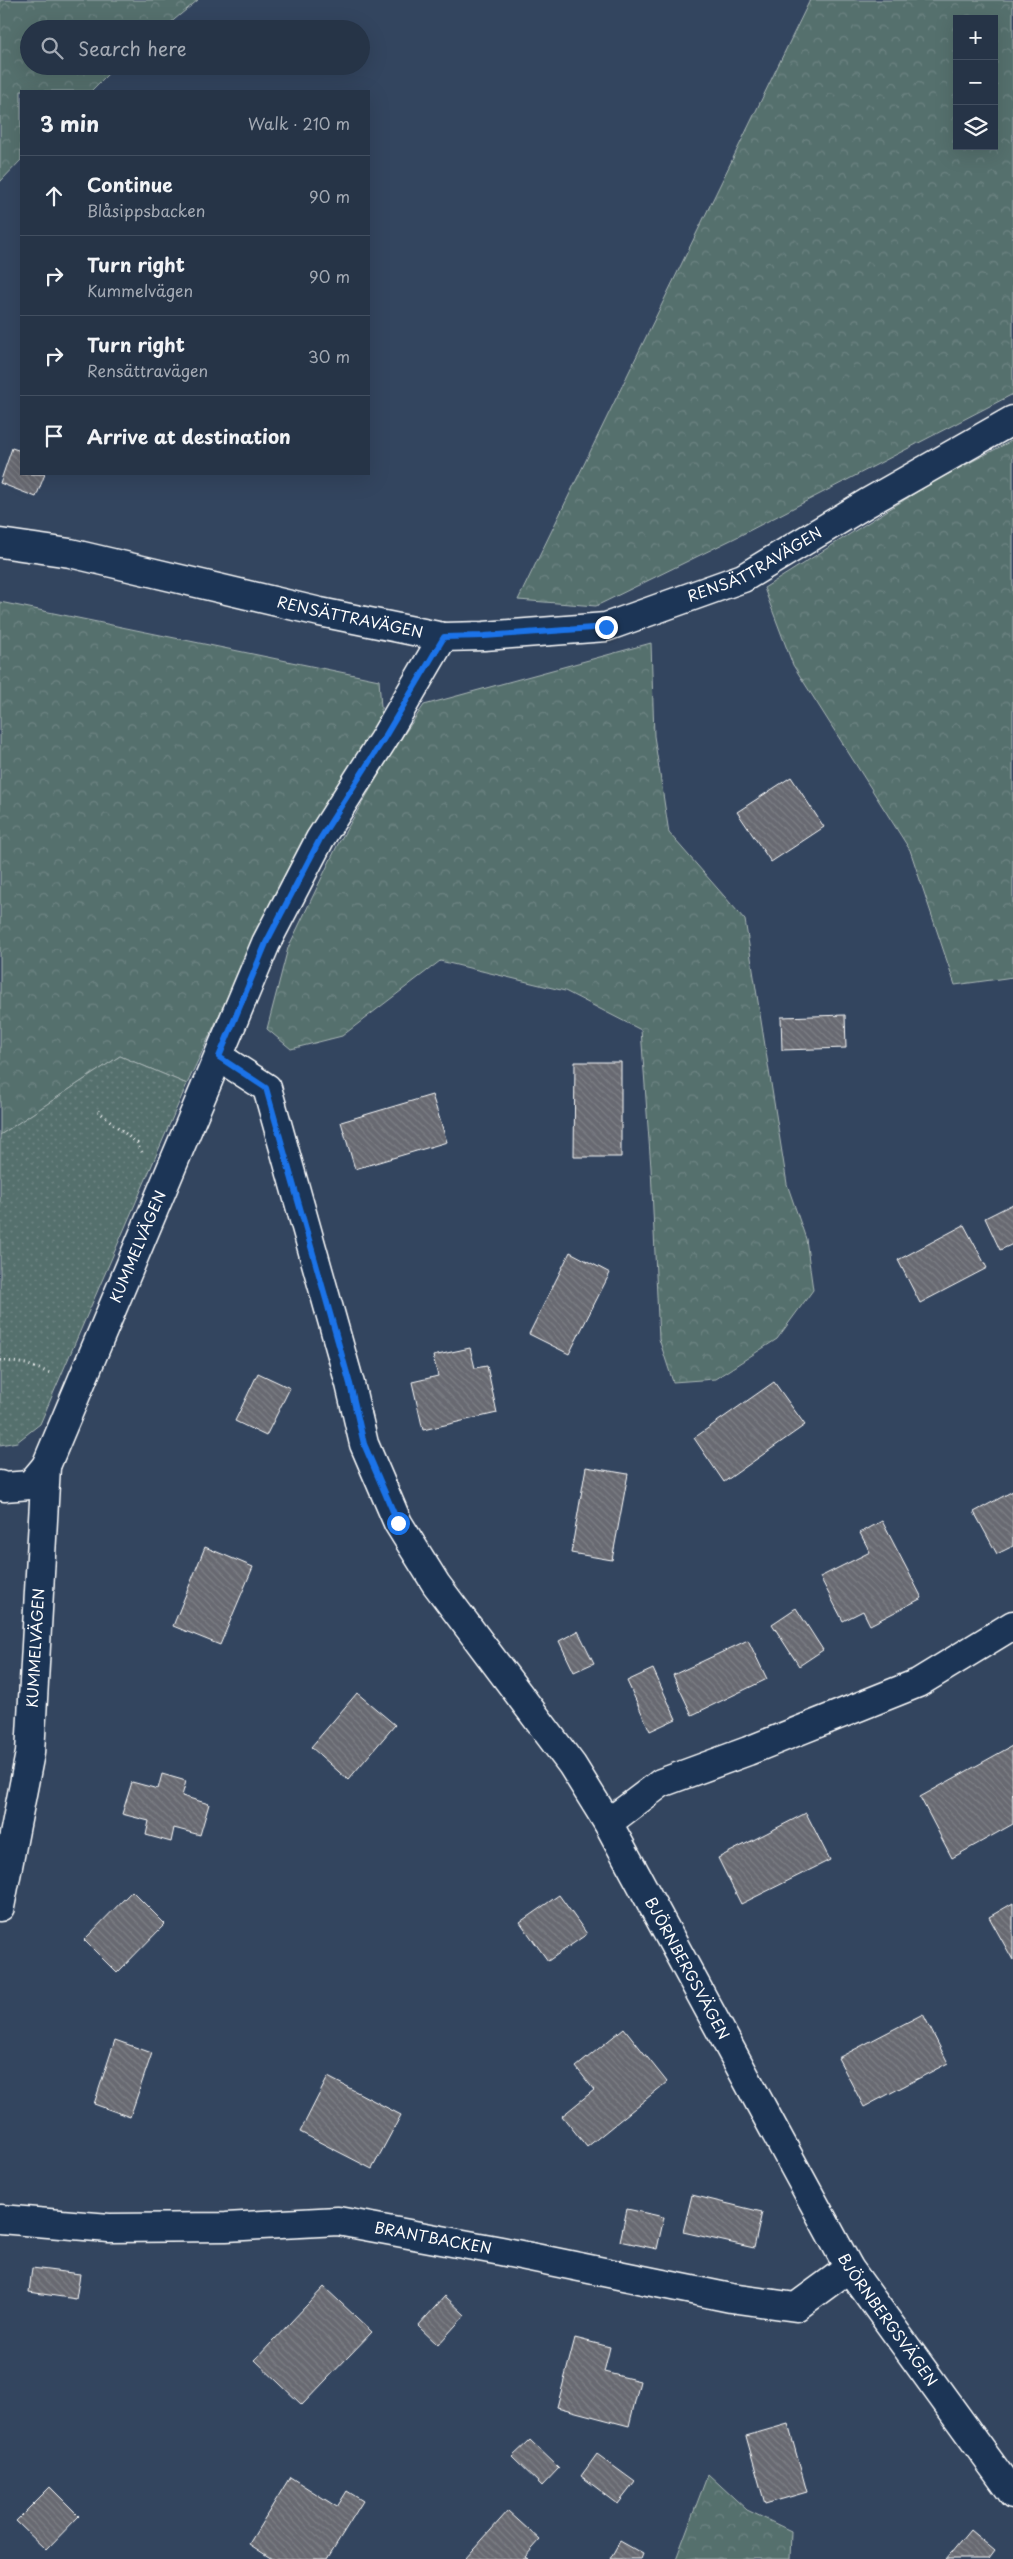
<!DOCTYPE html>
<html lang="en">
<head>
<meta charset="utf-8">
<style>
	body { margin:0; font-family:"Playpen Sans",sans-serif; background:#2e3c4e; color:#f1f3f6 }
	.controls { position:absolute; right:15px; top:15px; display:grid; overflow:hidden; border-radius:0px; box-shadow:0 5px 20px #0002 }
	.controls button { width:45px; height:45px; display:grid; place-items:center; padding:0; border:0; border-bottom:1px solid #424f60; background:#263447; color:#f1f3f6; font:25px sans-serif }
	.stop { position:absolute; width:15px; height:15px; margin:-11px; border:4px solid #1a73e8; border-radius:50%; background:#fff }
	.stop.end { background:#1a73e8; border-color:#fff; box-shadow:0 1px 5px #0008 }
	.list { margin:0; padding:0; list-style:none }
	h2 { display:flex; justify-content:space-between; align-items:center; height:65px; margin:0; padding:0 20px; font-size:21px }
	h2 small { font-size:16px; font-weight:400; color:#a4aab4 }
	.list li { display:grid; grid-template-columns:32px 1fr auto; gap:15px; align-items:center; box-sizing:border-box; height:80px; padding:0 20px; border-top:1px solid #424f60 }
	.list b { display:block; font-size:19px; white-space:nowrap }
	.list p { margin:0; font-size:16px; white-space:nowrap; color:#a4aab4 }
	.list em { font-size:16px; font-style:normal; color:#a4aab4 }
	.icon { flex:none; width:28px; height:28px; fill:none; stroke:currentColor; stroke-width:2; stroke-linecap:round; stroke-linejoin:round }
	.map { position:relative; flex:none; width:1013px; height:2559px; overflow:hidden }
	.search { position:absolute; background:#263447; box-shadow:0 5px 20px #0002; left:20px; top:20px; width:350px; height:55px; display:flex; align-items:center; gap:12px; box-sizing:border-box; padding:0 18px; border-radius:28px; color:#a4aab4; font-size:19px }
	.panel { position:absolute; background:#263447; box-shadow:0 5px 20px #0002; left:20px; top:90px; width:350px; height:385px; border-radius:0px }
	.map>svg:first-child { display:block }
	.forest { fill:url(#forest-crowns); stroke:#aab7b6; fill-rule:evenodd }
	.park { fill:url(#park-dots); stroke:#aab7b6 }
	.building { fill:url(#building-back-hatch); stroke:#fff }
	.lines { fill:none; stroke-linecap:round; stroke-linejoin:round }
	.street-casing { stroke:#fff; stroke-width:31 }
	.path { stroke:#fff; stroke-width:3; stroke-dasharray:1 4; stroke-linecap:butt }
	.street { stroke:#1d3557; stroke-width:28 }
	.route { stroke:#1a73e8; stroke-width:6 }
	.labels { text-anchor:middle; stroke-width:4.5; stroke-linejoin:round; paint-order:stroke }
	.street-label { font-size:15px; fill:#fff; stroke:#1d3557 }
</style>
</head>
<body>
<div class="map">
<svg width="1013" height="2559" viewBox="0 0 1013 2559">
	<defs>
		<pattern id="forest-crowns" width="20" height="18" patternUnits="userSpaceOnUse" patternTransform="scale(1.25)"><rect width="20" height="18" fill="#556f6d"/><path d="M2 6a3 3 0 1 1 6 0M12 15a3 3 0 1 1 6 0" fill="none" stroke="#6e8583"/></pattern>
		<pattern id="park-dots" width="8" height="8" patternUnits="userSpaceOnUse" patternTransform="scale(1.25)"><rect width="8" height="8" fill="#556f6d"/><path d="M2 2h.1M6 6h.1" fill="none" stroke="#6e8583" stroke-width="1.8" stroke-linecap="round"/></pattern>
		<pattern id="building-back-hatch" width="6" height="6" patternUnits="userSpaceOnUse" patternTransform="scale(1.25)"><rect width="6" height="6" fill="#676971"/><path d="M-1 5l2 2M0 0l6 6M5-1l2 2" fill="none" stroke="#7e8086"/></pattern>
	</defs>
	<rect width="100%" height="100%" fill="#33455f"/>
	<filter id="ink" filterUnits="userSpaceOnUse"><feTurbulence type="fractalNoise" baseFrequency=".02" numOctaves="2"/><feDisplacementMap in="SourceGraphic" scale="10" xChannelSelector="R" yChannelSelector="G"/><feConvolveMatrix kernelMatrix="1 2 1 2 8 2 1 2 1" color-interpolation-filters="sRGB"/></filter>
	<g filter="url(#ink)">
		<g class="forest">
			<polygon points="0,0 198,0 163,29 29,29 29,66 116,66 91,91 21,91 21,160 0,182"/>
			<path d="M810,0H1013V394L739,536L596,606L518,600ZM957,19H994V146H957Z"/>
			<polygon points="1013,440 1013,977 955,985 910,850 793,665 764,588 931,483"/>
			<polygon points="0,602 379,680 382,721 258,932 187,1084 120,1056 0,1135"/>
			<polygon points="651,643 654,736 669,833 745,920 787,1184 806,1239 813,1290 777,1339 715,1379 673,1382 659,1339 651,1168 641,1030 565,991 440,961 342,1036 291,1049 267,1029 288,948 338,844 394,749 424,705"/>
			<polygon points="708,2474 747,2510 791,2531 790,2559 676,2559"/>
		</g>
		<polygon class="park" points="120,1056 187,1084 40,1424 17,1442 0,1445 0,1135"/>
		<g class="building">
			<polygon points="12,448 21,451 21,474 45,474 36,497 0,483"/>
			<polygon points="791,777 824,827 771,862 737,812"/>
			<polygon points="845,1015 846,1048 782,1050 781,1017"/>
			<polygon points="575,1062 621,1062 621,1157 574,1157"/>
			<polygon points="432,1095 447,1142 355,1169 341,1122"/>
			<polygon points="1013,1204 1013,1244 1000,1250 985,1218"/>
			<polygon points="964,1225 987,1268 920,1303 898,1260"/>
			<polygon points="570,1252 610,1273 569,1354 529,1334"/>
			<polygon points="470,1348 475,1368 487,1366 497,1413 423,1430 412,1382 438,1376 433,1356"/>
			<polygon points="258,1373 290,1388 266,1436 235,1421"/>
			<polygon points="774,1382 805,1425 724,1482 694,1438"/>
			<polygon points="586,1467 628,1474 612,1560 571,1553"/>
			<polygon points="1013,1491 1013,1546 997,1554 974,1512"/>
			<polygon points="882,1521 922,1598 870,1625 863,1611 843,1621 820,1577 870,1552 860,1533"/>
			<polygon points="205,1547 253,1567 220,1645 173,1626"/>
			<polygon points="796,1608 823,1650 799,1666 772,1624"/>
			<polygon points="578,1631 594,1663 574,1672 559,1641"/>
			<polygon points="748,1640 767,1679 692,1715 673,1675"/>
			<polygon points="653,1669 676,1719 650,1731 627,1681"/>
			<polygon points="357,1693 395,1725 348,1780 311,1747"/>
			<polygon points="1012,1746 1013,1824 952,1858 920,1797"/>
			<polygon points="162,1774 186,1781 182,1796 209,1804 200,1835 174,1828 171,1842 146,1835 149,1821 122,1814 132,1782 158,1789"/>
			<polygon points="806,1813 830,1860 741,1904 718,1858"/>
			<polygon points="132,1891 165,1924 117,1973 84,1940"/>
			<polygon points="559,1895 587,1934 548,1961 520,1922"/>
			<polygon points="1013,1903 1013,1960 989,1917"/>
			<polygon points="923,2014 948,2063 864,2107 838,2058"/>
			<polygon points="624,2028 667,2082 587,2147 562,2116 594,2090 576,2067"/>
			<polygon points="115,2040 152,2053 130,2117 94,2104"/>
			<polygon points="328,2077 401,2115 372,2169 300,2132"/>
			<polygon points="692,2195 762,2212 754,2248 683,2232"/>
			<polygon points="627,2209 664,2217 657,2249 620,2241"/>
			<polygon points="32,2268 80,2274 76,2299 29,2292"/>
			<polygon points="324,2287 372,2332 302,2405 255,2360"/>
			<polygon points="445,2296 465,2315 438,2345 418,2326"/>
			<polygon points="575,2338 610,2347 604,2372 640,2381 629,2426 557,2407"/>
			<polygon points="788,2424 807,2492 765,2504 746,2436"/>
			<polygon points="530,2440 559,2468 542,2486 512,2457"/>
			<polygon points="597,2454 635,2482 618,2504 581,2476"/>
			<polygon points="290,2477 337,2507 347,2491 363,2501 327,2559 272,2559 249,2544"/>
			<polygon points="50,2487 79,2516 46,2550 16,2521"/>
			<polygon points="508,2511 540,2540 525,2557 528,2559 465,2559"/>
			<polygon points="970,2530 995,2551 989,2559 946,2559"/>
			<polygon points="620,2541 643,2554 641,2559 610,2559"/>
		</g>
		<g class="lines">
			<g class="street-casing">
				<g id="street">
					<path id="s1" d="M0,543L70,553L320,612L443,637L484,636L606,627L743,578L867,503L1013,420"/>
					<polyline points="219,1057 267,1088 350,1384 364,1444 398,1523 436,1584 572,1765 608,1823"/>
					<polyline points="0,1485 4,1487 30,1485 46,1466"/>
					<path id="s2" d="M1013,1625L918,1683L748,1751L661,1783L608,1823L849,2268L1013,2494"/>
					<path id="s3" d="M0,1907L30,1753L46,1466L266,943L320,839L383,740L443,637"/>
					<path id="s4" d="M0,2219L109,2228L226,2227L338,2221L501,2251L731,2298L796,2307L849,2268"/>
				</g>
			</g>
			<g class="path">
				<polyline points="98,1111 137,1143 142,1152"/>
				<polyline points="0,1360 26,1364 50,1373"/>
			</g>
			<use href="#street" class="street"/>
		</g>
	</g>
	<g class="lines" filter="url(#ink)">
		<polyline class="route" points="398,1523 364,1444 350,1384 266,1088 219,1057 266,943 320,839 383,740 444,637 484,636 606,627"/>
	</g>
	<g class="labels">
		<g class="street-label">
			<text dy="5" stroke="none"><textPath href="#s1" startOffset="778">RENSÄTTRAVÄGEN</textPath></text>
			<text dy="5" stroke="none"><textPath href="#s1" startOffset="358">RENSÄTTRAVÄGEN</textPath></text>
			<text dy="5" stroke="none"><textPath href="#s3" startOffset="682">KUMMELVÄGEN</textPath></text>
			<text dy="5" stroke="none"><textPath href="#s3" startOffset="262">KUMMELVÄGEN</textPath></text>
			<text dy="5" stroke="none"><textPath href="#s2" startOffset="619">BJÖRNBERGSVÄGEN</textPath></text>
			<text dy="5" stroke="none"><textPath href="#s4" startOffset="435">BRANTBACKEN</textPath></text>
			<text dy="5" stroke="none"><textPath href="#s2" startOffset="1024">BJÖRNBERGSVÄGEN</textPath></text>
		</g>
	</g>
</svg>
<div class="controls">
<button>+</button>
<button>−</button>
<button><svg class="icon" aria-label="layers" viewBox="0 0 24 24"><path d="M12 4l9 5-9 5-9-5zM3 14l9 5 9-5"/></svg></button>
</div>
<div class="stop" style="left:398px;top:1523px"></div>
<div class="stop end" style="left:606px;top:627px"></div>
<div class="search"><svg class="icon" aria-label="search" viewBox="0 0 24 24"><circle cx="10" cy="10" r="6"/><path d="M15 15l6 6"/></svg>Search here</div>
<section class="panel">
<h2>3 min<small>Walk · 210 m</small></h2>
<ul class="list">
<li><svg class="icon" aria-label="ahead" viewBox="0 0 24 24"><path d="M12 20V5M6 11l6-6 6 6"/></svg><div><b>Continue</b><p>Blåsippsbacken</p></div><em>90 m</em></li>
<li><svg class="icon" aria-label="right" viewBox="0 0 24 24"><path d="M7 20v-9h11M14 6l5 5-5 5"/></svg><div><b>Turn right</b><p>Kummelvägen</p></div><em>90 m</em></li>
<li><svg class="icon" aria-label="right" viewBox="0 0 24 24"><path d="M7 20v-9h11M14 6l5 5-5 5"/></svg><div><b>Turn right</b><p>Rensättravägen</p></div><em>30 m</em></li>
<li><svg class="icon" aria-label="arrive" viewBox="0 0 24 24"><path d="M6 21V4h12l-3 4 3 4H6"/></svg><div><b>Arrive at destination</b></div></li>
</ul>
</section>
</div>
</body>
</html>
